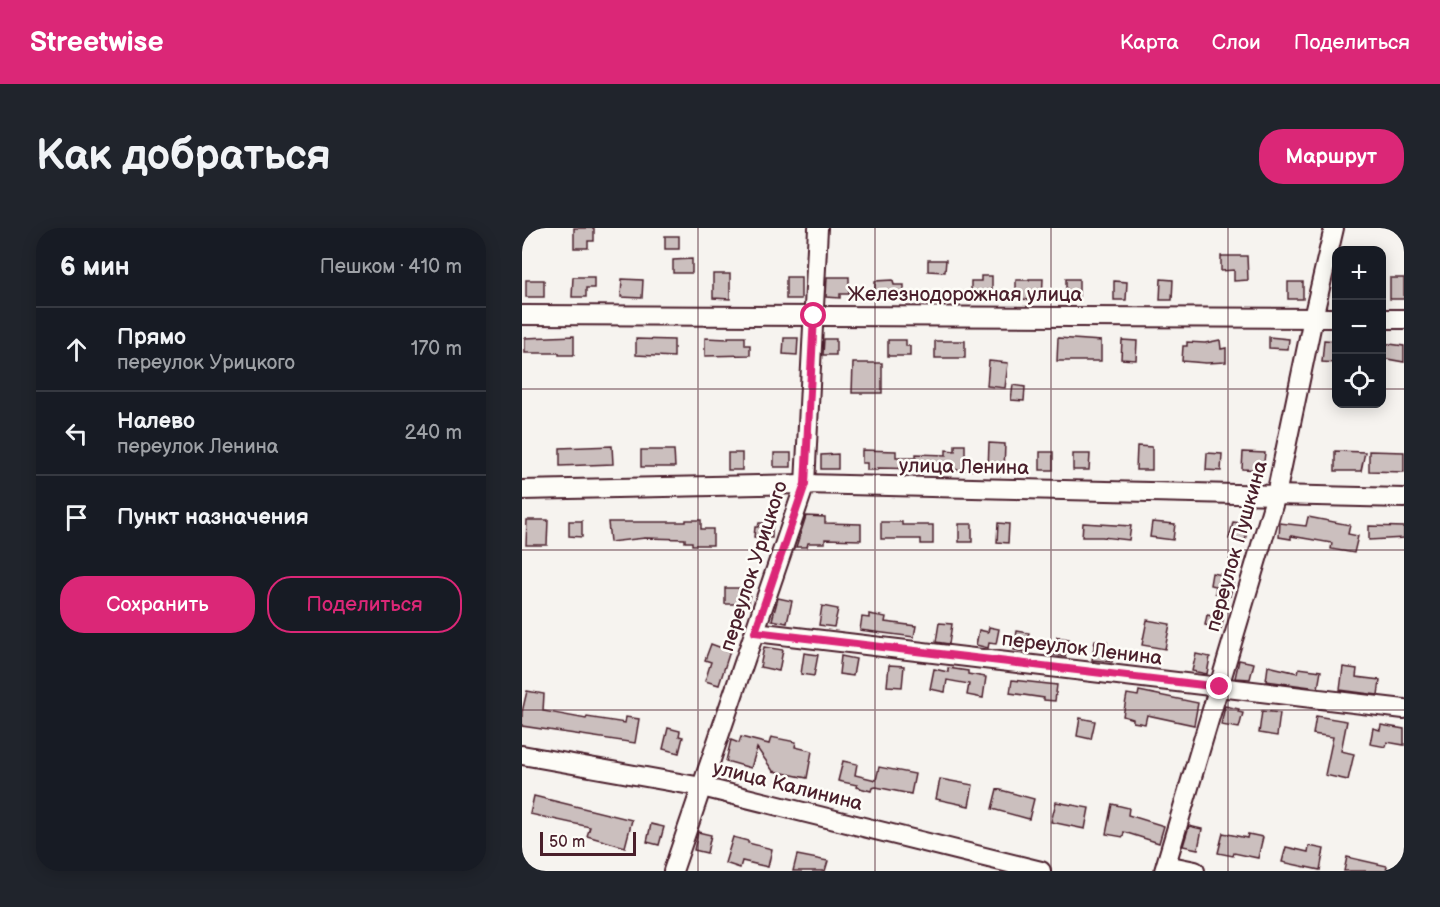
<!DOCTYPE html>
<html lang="ru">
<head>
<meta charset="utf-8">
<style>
	body { margin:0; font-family:"Balsamiq Sans",sans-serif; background:#20242c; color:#f1f3f6 }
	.controls { position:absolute; right:18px; top:18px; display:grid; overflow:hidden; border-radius:12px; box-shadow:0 3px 15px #0003 }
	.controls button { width:54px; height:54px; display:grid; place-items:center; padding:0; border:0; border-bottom:2px solid #363941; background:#171b24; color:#f1f3f6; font:30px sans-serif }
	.scale { position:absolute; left:18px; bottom:15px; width:96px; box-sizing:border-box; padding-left:6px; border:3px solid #4a1f2b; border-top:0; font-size:16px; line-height:21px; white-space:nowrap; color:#4a1f2b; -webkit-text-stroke:4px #fdfcf7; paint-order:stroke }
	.stop { position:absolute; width:18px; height:18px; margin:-14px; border:4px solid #db2777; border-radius:50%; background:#fff }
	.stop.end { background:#db2777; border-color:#fff; box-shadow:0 2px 6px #0008 }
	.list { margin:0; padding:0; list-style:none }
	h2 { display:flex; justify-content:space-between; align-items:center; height:78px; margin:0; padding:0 24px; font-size:26px }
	h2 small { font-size:20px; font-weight:400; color:#9ea1a6 }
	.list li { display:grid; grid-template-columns:39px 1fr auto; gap:18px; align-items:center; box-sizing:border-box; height:84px; padding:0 24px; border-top:2px solid #363941 }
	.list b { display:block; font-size:22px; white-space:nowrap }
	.list p { margin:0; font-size:20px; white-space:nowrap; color:#9ea1a6 }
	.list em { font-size:20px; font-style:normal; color:#9ea1a6 }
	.actions { display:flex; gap:12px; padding:18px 24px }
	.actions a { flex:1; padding:14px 0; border:2px solid #db2777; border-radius:24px; text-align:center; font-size:21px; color:#db2777 }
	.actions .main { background:#db2777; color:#fff }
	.icon { flex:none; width:33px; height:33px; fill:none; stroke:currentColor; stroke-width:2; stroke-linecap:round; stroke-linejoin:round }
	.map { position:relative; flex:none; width:882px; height:643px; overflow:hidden; border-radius:24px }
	header { display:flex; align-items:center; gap:36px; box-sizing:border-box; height:84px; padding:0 30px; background:#db2777; color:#fff }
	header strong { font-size:28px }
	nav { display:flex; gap:33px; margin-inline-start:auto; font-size:21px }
	.intro { display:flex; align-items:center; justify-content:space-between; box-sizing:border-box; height:144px; padding:0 36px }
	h1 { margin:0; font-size:42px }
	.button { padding:15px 27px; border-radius:24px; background:#db2777; color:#fff; font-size:21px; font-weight:700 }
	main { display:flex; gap:36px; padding:0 36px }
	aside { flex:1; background:#171b24; border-radius:24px; box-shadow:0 3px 15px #0003 }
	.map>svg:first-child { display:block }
	.building { fill:#cbbfbe; stroke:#4a1f2b; stroke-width:1.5 }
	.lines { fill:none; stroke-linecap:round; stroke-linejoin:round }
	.minor-casing { stroke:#4a1f2b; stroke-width:22 }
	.minor { stroke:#fdfcf7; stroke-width:18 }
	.route { stroke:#db2777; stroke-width:8 }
	.grid { fill:none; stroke:#4a1f2b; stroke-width:1.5; stroke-opacity:0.55 }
	.labels { text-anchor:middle; stroke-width:5; stroke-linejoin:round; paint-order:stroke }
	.street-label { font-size:20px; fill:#4a1f2b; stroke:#fdfcf7 }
</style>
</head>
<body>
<header>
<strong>Streetwise</strong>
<nav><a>Карта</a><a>Слои</a><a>Поделиться</a></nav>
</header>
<div class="intro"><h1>Как добраться</h1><a class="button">Маршрут</a></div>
<main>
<aside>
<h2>6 мин<small>Пешком · 410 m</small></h2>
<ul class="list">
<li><svg class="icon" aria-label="ahead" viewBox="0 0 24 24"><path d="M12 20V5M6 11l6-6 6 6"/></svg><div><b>Прямо</b><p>переулок Урицкого</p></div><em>170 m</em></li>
<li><svg class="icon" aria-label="left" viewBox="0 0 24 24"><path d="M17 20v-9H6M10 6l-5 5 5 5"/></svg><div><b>Налево</b><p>переулок Ленина</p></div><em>240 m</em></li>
<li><svg class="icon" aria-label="arrive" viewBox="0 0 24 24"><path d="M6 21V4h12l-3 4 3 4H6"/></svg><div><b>Пункт назначения</b></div></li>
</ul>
<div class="actions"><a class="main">Сохранить</a><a>Поделиться</a></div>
</aside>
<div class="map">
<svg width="882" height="643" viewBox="0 0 882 643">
	<rect width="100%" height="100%" fill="#f6f3ef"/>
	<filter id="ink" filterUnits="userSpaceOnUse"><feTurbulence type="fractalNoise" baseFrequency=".0167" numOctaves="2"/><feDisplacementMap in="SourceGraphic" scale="12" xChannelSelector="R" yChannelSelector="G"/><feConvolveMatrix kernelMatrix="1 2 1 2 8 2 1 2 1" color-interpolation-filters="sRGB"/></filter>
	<g filter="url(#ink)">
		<g class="building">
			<polygon points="52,0 72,0 72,13 66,13 66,20 52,20"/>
			<rect x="143" y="8" width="14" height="13"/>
			<polygon points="699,28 725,28 726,52 712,53 712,42 699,43"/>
			<polygon points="170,31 170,45 151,45 151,32"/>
			<polygon points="406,32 424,32 423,44 406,43"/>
			<polygon points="191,46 208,46 208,71 191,70"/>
			<polygon points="459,48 470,48 470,71 449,71 449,53 459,53"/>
			<polygon points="51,49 72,49 72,60 64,60 64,69 50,69"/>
			<rect x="264" y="49" width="15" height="22"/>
			<polygon points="305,49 327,49 327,66 318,66 318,70 304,69"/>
			<rect x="868" y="50" width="14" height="21"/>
			<polygon points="100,51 121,52 120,70 99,69"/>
			<polygon points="507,51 521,51 520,72 494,71 494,52 507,52"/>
			<polygon points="544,51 557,51 557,72 544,71"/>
			<polygon points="639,51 651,52 650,72 638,72"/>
			<rect x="4" y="52" width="18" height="17"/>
			<polygon points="371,52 372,57 382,57 382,69 353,69 353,53"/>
			<polygon points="592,53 605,54 604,72 592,72"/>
			<rect x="766" y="54" width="15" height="17"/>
			<polygon points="52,108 52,127 37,127 37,125 3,125 3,110"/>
			<polygon points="206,109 223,109 223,117 228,117 228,127 183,128 183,110 206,111"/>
			<polygon points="747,109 767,111 766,121 747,120"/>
			<polygon points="262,110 276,110 275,127 261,126"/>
			<polygon points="536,110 579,113 579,133 535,133"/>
			<polygon points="114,111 152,112 152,129 114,127"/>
			<polygon points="302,111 314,111 314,127 301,127"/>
			<polygon points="366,112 384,112 384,118 388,118 388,128 366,128"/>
			<polygon points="600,112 615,113 614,132 599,131"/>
			<polygon points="698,112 699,121 704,120 704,134 684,135 660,133 661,118 665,118 665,114 683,115"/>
			<polygon points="802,112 814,113 814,135 800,134"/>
			<rect x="413" y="113" width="30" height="17"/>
			<polygon points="860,115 882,118 882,134 860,130"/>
			<polygon points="467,133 486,135 483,160 465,158"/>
			<polygon points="331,135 360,135 360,165 330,165"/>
			<polygon points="491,157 503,159 502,173 489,172"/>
			<polygon points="467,215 483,216 482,242 466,242"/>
			<polygon points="433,217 443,217 443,231 453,232 452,242 356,240 356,242 345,242 345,235 340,235 340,222 374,223 374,229 394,229 394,226 424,227 424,222 433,223"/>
			<polygon points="90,218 91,236 38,238 38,220"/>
			<polygon points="615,218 630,219 630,242 614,242"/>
			<polygon points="119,222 152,222 153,239 119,239"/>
			<polygon points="813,223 843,224 839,243 813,243"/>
			<polygon points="847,223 882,224 882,244 847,243"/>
			<rect x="518" y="224" width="13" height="18"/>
			<polygon points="721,224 743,225 741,242 720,241"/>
			<rect x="206" y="225" width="14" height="17"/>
			<rect x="252" y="225" width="17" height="14"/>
			<polygon points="685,225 700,226 699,243 684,242"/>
			<polygon points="316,226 316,241 299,241 299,227"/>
			<polygon points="551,226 568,226 567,242 551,242"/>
			<polygon points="284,288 303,289 303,295 339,296 339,312 303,311 303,315 286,315 285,319 274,319"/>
			<polygon points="786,289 828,297 826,306 836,308 832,325 809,321 810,315 769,308 769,311 757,309 758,295 784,298"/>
			<polygon points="5,292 26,292 25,317 4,317"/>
			<polygon points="164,292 179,292 179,301 191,301 191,317 170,317 170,314 163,314 163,311 123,310 88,314 86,294 164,294"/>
			<polygon points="47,293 60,293 60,309 47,308"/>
			<polygon points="359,294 380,294 380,297 411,297 411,316 399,316 399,311 359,311"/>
			<polygon points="630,294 653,296 651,312 628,309"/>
			<polygon points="711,294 726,296 723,314 707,311"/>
			<polygon points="237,295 250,295 250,310 232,309 233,299 236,299"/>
			<polygon points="476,295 487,296 486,315 475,314"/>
			<polygon points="561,295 609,298 607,312 580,309 560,309"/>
			<rect x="437" y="296" width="13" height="18"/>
			<polygon points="847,298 882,299 882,310 847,312"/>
			<polygon points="690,345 712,349 708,368 693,365 694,358 688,357"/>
			<polygon points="203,360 228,360 227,376 203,376"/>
			<polygon points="256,370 270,373 265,395 250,392"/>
			<polygon points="300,378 316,381 312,399 297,397"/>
			<polygon points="690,385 702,387 699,401 683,397 685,387 690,388"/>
			<polygon points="347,386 364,389 363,394 394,398 392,409 338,402 340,389 347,390"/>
			<polygon points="625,392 648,396 643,421 620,417"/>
			<polygon points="417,395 430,396 427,416 414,414"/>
			<polygon points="467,399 477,401 474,416 467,415 466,420 454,417 457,402 466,404"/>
			<polygon points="495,403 507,405 503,424 492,422"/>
			<polygon points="535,409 547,411 543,429 532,427"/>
			<polygon points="573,412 585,414 584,423 591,424 590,434 570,432"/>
			<polygon points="189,416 208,423 197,457 183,453 189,434 183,432"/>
			<polygon points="242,419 261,422 257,443 238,439"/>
			<polygon points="282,425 296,427 292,448 279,446"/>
			<polygon points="674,426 688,429 685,446 670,443"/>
			<polygon points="319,428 334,431 331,448 317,446"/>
			<polygon points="717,432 732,435 728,451 713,450"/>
			<polygon points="367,437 382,438 380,459 365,458"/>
			<polygon points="746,438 776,445 777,440 799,443 796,460 744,453"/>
			<polygon points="821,439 835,441 834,449 858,452 856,467 818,462"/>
			<polygon points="426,440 446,443 446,446 464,449 461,470 445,467 447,456 425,452 423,464 408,461 412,441 426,444"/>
			<polygon points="490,452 535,457 533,473 522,472 522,470 488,465"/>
			<polygon points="5,463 22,466 21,483 64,491 65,489 103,495 104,489 117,491 113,515 0,498 0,484"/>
			<polygon points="617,463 676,475 672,497 625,487 623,496 611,494 611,491 601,488 605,466 616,468"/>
			<polygon points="703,478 717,481 716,484 721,485 717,500 699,497"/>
			<polygon points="740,483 758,485 755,508 737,505"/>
			<polygon points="794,488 825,493 819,523 832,526 826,552 803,547 811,509 791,506"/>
			<polygon points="558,490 573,493 569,511 555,508"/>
			<polygon points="859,497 882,501 882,517 865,514 864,519 848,516 851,500 858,502"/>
			<polygon points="146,500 158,503 157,508 161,509 157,525 141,521"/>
			<polygon points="219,509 247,516 249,509 274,514 273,519 290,523 285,550 251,543 235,520 229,540 204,533 209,512 217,515"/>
			<polygon points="321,533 335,536 333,547 354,552 357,539 393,546 389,566 354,559 350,560 349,563 334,559 335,557 316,553"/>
			<polygon points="418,551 451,557 447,578 414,571"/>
			<polygon points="475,561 512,571 507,591 470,581"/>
			<polygon points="12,568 110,592 103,619 65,608 68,599 8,586"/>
			<polygon points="534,574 567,580 563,601 529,594"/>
			<polygon points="590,576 607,580 606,587 642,598 637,615 602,604 601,609 584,606"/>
			<polygon points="129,596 142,599 137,617 125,614"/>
			<polygon points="667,598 680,601 676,621 661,618"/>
			<polygon points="176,604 189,607 185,625 172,622"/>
			<polygon points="701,605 725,610 726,606 741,609 736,630 712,625 711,628 696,625"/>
			<polygon points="211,609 226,613 226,615 250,621 246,639 220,633 218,640 203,635"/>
			<polygon points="787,618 802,621 798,642 760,634 764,619 786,624"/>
			<polygon points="275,627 306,633 303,643 271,643"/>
			<polygon points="825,629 865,638 864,643 822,643"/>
		</g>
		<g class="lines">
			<g class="minor-casing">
				<g id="minor">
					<polyline points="0,87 814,90"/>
					<polyline points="860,91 882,91"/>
					<polyline points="0,262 283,256 882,270"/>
					<polyline points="233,404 882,481"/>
					<polyline points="0,527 180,559 519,643"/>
					<polyline points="644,637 673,643"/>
					<polyline points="151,643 283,256 296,0"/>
					<polyline points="642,643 754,267 791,90 812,0"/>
				</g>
			</g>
			<use href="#minor" class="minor"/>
		</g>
	</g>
	<g class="lines" filter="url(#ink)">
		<polyline class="route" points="292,88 283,256 233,404 698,459"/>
	</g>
	<path class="grid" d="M176,0V643M353,0V643M529,0V643M706,0V643M0,161H814M860,161H882M0,322H882M0,482H882"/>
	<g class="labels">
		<g class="street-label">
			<text x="443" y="73">Железнодорожная улица</text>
			<text transform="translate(442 238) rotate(1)" y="7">улица Ленина</text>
			<text transform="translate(714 318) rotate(-74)" y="7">переулок Пушкина</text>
			<text transform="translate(231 338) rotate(-72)" y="7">переулок Урицкого</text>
			<text transform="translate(560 420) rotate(7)" y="7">переулок Ленина</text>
			<text transform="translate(266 557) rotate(14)" y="7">улица Калинина</text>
		</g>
	</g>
</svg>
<div class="controls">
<button>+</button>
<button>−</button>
<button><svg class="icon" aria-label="locate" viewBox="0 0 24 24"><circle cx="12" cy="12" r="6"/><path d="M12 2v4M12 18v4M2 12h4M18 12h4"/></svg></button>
</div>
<div class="scale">50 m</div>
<div class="stop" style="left:292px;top:88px"></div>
<div class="stop end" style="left:698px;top:459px"></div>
</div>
</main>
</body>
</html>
